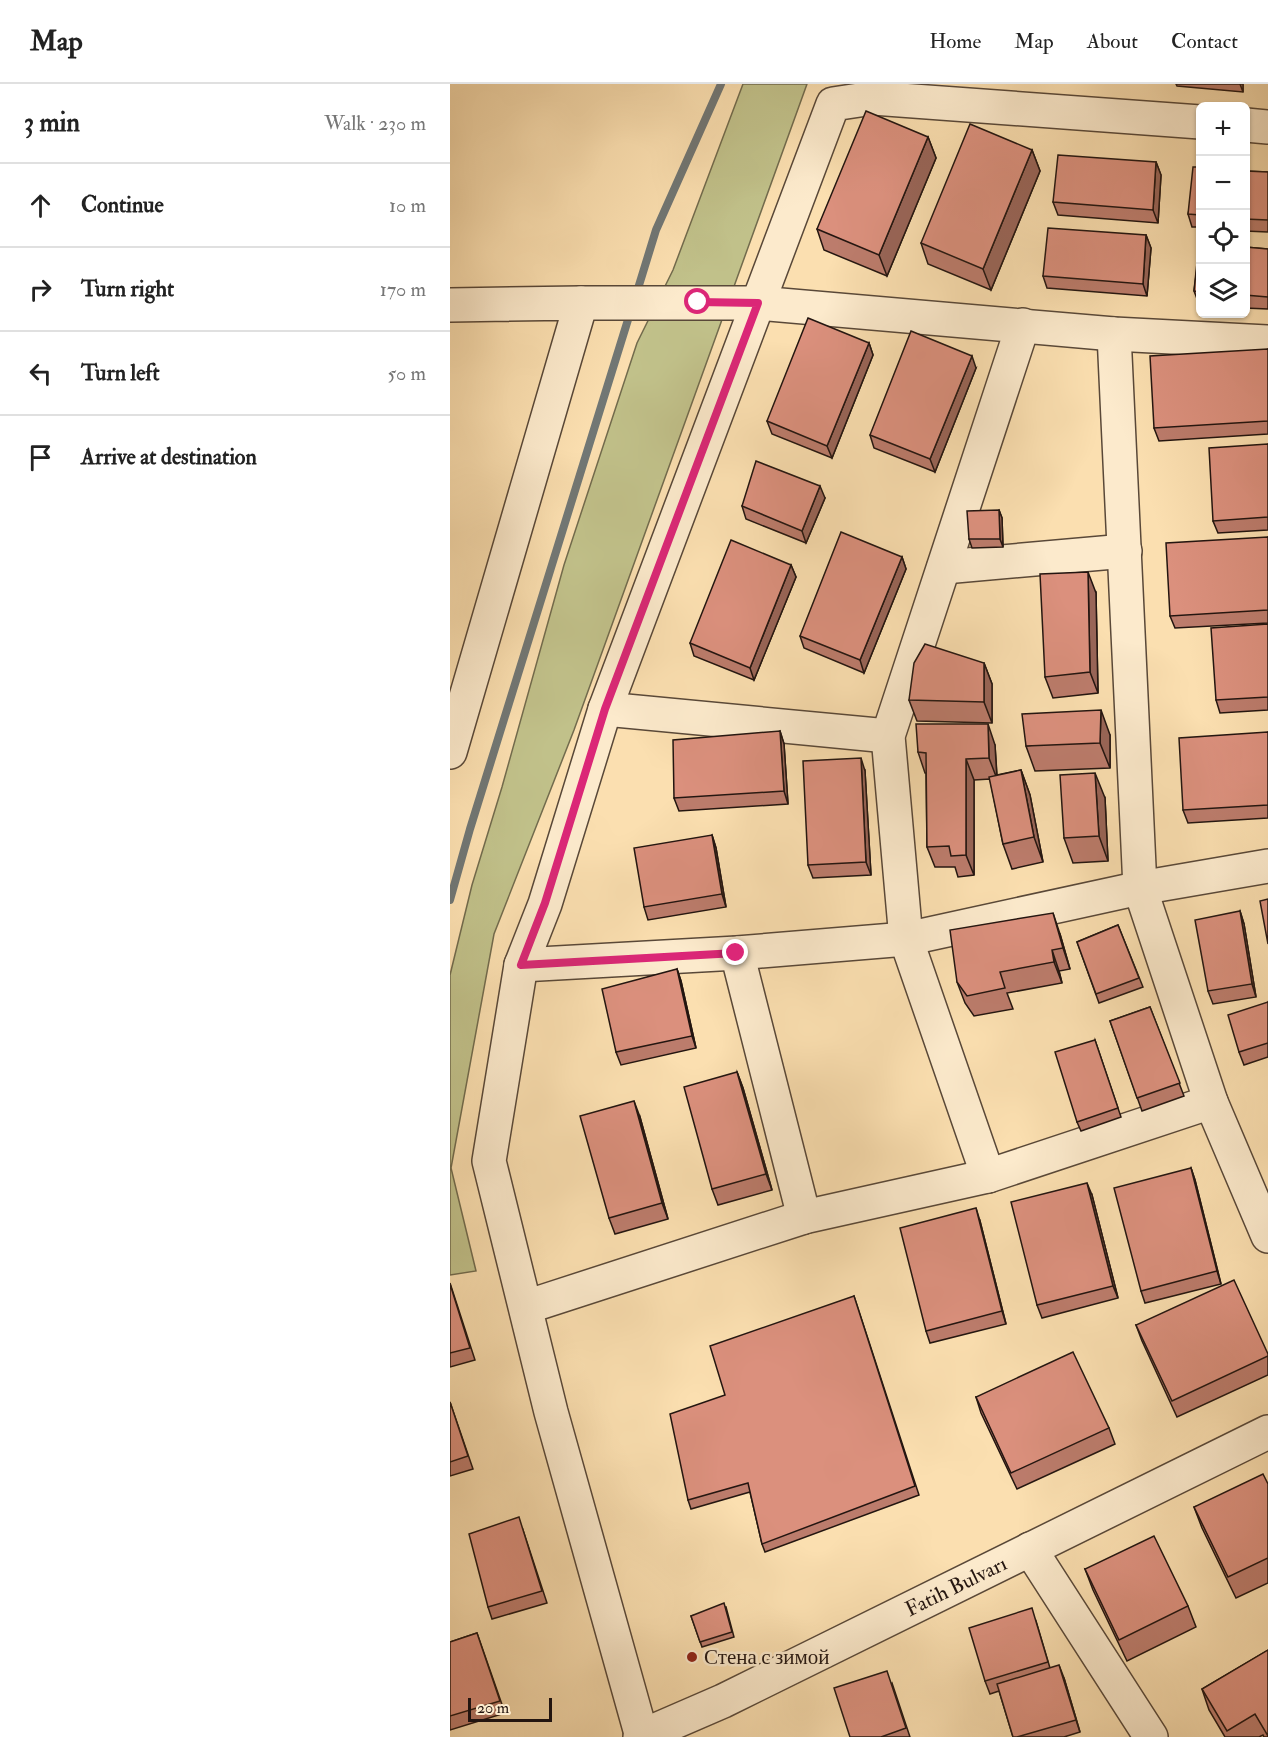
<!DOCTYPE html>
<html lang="en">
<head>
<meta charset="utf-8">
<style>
	body { margin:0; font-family:"IM FELL Double Pica",serif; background:#f6f6f6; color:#222 }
	.controls { position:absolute; right:18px; top:18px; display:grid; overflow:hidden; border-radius:9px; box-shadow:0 2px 4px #0004 }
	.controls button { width:54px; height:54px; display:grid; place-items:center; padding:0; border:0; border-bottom:2px solid #e0e0e0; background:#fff; color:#222; font:30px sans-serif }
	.scale { position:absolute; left:18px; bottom:15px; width:84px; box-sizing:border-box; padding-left:6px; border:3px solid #231510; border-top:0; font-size:16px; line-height:21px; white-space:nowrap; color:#231510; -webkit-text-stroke:4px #fceacc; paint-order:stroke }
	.stop { position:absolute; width:18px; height:18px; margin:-14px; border:4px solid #db2777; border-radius:50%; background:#fff }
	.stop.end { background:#db2777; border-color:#fff; box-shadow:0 2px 6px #0008 }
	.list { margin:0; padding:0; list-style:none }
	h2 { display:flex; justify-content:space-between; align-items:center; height:78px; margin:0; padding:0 24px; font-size:26px }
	h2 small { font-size:20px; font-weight:400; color:#767676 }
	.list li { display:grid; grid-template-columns:39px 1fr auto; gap:18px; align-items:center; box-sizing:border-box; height:84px; padding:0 24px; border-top:2px solid #e0e0e0 }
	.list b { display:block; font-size:22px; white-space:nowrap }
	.list em { font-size:20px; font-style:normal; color:#767676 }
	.icon { flex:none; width:33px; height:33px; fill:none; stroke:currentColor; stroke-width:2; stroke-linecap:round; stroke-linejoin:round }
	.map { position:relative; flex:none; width:818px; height:1653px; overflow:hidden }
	header { display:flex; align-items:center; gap:36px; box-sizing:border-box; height:84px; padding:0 30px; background:#fff; border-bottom:2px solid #e0e0e0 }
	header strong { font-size:28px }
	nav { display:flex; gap:33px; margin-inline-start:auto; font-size:21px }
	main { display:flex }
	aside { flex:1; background:#fff }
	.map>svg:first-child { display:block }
	.park { fill:#c1c18a; stroke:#726b4d; stroke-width:1.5 }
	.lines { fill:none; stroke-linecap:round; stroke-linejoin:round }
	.stream { stroke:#717775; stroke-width:8 }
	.minor-casing { stroke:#594838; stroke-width:36 }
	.tertiary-casing { stroke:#594838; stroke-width:36 }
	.minor { stroke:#fceacc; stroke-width:33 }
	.tertiary { stroke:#fceacc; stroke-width:33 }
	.wall { fill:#bc7c6c; stroke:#231510; stroke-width:1.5 }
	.shaded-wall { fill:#996558; stroke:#231510; stroke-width:1.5 }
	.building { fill:#db907d; stroke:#231510; stroke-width:1.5 }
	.route { stroke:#db2777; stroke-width:8 }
	.poi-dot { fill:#8f2418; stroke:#fceacc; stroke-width:2 }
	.labels { text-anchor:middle; stroke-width:5; stroke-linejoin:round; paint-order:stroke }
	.street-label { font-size:21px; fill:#231510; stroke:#fceacc }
	.poi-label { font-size:21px; fill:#231510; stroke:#fceacc; text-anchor:start }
</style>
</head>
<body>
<header>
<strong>Map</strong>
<nav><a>Home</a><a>Map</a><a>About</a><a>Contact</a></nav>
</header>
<main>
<aside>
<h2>3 min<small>Walk · 230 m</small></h2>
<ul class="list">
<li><svg class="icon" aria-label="ahead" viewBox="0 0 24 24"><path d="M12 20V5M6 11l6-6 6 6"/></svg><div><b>Continue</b></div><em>10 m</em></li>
<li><svg class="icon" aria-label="right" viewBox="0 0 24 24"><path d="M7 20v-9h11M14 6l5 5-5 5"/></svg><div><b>Turn right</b></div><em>170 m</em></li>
<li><svg class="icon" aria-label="left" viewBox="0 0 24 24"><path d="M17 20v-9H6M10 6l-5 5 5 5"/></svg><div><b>Turn left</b></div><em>50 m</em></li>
<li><svg class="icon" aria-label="arrive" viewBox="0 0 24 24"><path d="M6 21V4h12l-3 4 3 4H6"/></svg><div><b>Arrive at destination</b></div></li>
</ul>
</aside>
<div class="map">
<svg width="818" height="1653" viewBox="0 0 818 1653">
	<rect width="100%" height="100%" fill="#fbdfb0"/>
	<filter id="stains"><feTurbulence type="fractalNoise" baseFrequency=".00333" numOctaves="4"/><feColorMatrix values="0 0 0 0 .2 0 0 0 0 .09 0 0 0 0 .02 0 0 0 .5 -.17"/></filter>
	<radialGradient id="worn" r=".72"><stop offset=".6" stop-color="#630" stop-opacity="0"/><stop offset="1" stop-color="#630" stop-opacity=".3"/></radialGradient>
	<polygon class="park" points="293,0 357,0 124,646 44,850 1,1084 26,1187 0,1191 0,891 22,801 52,703 114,481 187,259 223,186"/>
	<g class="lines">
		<g class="stream">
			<polyline points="186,211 206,146 271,0"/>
			<polyline points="0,816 20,745 181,226"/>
		</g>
		<g class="minor-casing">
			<g id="minor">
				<polyline points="796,41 818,43"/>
				<polyline points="131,219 308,219 664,250 818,258"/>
				<polyline points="0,221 131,219 0,668"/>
				<polyline points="664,250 690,804 761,1018 818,1152"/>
				<polyline points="494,483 675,467"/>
				<polyline points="155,625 438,652"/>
				<polyline points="287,869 354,1133"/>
				<polyline points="71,881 287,869 456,855 690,804 818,782"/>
				<polyline points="538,1092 456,855 438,652 573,241"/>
				<polyline points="76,1223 354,1133 538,1092 761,1018"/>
				<polyline points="580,1465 701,1653"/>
				<polyline points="192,1653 101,1328 39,1077 71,881 95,820 155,625 383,20 423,14 750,38"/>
			</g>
		</g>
		<g class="tertiary-casing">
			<g id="tertiary">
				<path id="s1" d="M190,1653L273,1617L818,1348"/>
			</g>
		</g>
		<use href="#minor" class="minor"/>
		<use href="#tertiary" class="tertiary"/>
	</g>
	<g class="wall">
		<polygon points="726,0 793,0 793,8 727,2"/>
		<polygon points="478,53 486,74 437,192 374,166 367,145"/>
		<polygon points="582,66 590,87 541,206 478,180 471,159"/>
		<polygon points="706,78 711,91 708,139 608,131 603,118"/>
		<polygon points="750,83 750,143 742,143 738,130"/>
		<polygon points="795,87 818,88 818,148 795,147"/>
		<polygon points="696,151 701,164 697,212 597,204 593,192"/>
		<polygon points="750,160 750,220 749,220 744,207"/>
		<polygon points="795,163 818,165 818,225 795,224"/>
		<polygon points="419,259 423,271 382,374 322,350 317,337"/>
		<polygon points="818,265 818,350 709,357 704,344"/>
		<polygon points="526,284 485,388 424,364 420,351"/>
		<polygon points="818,360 818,446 768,449 763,437"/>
		<polygon points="375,414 356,459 296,435 292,422"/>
		<polygon points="549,426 552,434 553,463 522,464 519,455"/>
		<polygon points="818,453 818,539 725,544 720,532"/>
		<polygon points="452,473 456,485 414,589 354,564 350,552"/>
		<polygon points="341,481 346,493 304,596 244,572 240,559"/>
		<polygon points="646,509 648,609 603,614 595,593"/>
		<polygon points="818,540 818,626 770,629 766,616"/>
		<polygon points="534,579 542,600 542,639 467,637 459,616"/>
		<polygon points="330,647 334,660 338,720 229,727 224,714"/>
		<polygon points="818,648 818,734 738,739 733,726"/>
		<polygon points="660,651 660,684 585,687 576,662"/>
		<polygon points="545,661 547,691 571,686 580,711 593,778 562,785 553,760 540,695 524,696 524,791 508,793 505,783 485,783 477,763 476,689 475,689 468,668"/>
		<polygon points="415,687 421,791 363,794 358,781"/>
		<polygon points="655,714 658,777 623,779 614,754"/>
		<polygon points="262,751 266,764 276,823 198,836 194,823"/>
		<polygon points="790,827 794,840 806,913 763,920 758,907"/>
		<polygon points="668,841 693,903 649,919 627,858"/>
		<polygon points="610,850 620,885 609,887 612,899 557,909 563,925 524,932 515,919 507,898"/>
		<polygon points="227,885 231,897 246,964 171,981 166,968"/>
		<polygon points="818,918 818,973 794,981 789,968"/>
		<polygon points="700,923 734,1012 692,1027 660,937"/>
		<polygon points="645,956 671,1033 631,1047 627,1038"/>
		<polygon points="287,988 293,1004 322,1106 268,1121 262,1105"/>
		<polygon points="190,1033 218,1135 165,1150 159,1134"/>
		<polygon points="741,1084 745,1096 771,1200 695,1219 691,1207"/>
		<polygon points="642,1111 668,1214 592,1234 587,1221"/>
		<polygon points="530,1137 556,1240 480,1259 476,1247"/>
		<polygon points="0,1199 25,1276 0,1283"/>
		<polygon points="404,1212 469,1411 315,1468 312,1460 300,1408 241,1425 238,1416 275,1311"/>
		<polygon points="686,1241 818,1270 818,1291 727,1333 692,1257"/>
		<polygon points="526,1313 659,1344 665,1360 567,1405 531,1329"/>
		<polygon points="0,1318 23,1385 0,1392"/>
		<polygon points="818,1400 818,1499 786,1514 752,1444 744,1423"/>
		<polygon points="73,1446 97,1519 42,1535 38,1523"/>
		<polygon points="635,1485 738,1522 746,1543 677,1577 643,1506"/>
		<polygon points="276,1523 284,1553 252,1563 241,1532"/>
		<polygon points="586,1537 600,1584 614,1594 630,1648 614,1653 563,1653 549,1607 540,1610 535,1597"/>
		<polygon points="27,1549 55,1629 0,1646 0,1558"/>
		<polygon points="818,1566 818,1653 814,1653 813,1651 809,1653 775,1653 759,1626 752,1605"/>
		<polygon points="442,1599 460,1653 400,1653"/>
	</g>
	<g class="shaded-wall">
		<polygon points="790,0 793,0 793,8"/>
		<polygon points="478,53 486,74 437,192 429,171"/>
		<polygon points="582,66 590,87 541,206 533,185"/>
		<polygon points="706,78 711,91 708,139 703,126"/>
		<polygon points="696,151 701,164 697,212 693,200"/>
		<polygon points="419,259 423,271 382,374 377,362"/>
		<polygon points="522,272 526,284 485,388 480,375"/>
		<polygon points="370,402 375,414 356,459 352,447"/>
		<polygon points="549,426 552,434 553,463 550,455"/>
		<polygon points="452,473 456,485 414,589 410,576"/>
		<polygon points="341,481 346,493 304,596 300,584"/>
		<polygon points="638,488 646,509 648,609 640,588"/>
		<polygon points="534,579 542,600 542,639 534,618"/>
		<polygon points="651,626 660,651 660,684 650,659"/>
		<polygon points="538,640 545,661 547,695 539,674"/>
		<polygon points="330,647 334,660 338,720 334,707"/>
		<polygon points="411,674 415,687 421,791 416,778"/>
		<polygon points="516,675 524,696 524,791 516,771"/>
		<polygon points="571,686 580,711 593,778 584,753"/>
		<polygon points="645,689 655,714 658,777 649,752"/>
		<polygon points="262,751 266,764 276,823 272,810"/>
		<polygon points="790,827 794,840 806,913 802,900"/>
		<polygon points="603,829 610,850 620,885 613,864"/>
		<polygon points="602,866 609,887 612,899 604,878"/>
		<polygon points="227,885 231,897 246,964 242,952"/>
		<polygon points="287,988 293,1004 322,1106 316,1090"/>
		<polygon points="184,1017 190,1033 218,1135 212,1119"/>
		<polygon points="741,1084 745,1096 771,1200 767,1187"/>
		<polygon points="637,1099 642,1111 668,1214 663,1202"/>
		<polygon points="526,1124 530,1137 556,1240 552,1227"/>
		<polygon points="609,1581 614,1594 630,1648 626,1636"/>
	</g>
	<g class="building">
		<polygon points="416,27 478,53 429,171 367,145"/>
		<polygon points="520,40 582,66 533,185 471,159"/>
		<polygon points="608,71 706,78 703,126 603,118"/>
		<polygon points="743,83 750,83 750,131 738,130"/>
		<polygon points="795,87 818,88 818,136 795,135"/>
		<polygon points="598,144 696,151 693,200 593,192"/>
		<polygon points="749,160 750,160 750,208 744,207"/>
		<polygon points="795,163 818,165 818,213 795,211"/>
		<polygon points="358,234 419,259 377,362 317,337"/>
		<polygon points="461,247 522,272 480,375 420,351"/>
		<polygon points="818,265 818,337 704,344 700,272"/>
		<polygon points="818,360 818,433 763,437 759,364"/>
		<polygon points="306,377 370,402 352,447 292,422"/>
		<polygon points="549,426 550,455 519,455 517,427"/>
		<polygon points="391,448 452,473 410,576 350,552"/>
		<polygon points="818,453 818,526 720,532 716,459"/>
		<polygon points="281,456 341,481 300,584 240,559"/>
		<polygon points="638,488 640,588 595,593 590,490"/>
		<polygon points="818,540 818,613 766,616 761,544"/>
		<polygon points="475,560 534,579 534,618 459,616 464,579"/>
		<polygon points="651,626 650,659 576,662 572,630"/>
		<polygon points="466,640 538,640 539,674 516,675 516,771 501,772 499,762 477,763 476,669 468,668"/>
		<polygon points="330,647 334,707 224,714 223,656"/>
		<polygon points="818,648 818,721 733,726 729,654"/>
		<polygon points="411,674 416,778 358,781 353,677"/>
		<polygon points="571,686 584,753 553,760 539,693"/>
		<polygon points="645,689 649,752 614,754 610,691"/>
		<polygon points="262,751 272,810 194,823 184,764"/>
		<polygon points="818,815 818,860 810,817"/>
		<polygon points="790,827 802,900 758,907 745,836"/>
		<polygon points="603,829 613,864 602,866 604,878 550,888 555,904 517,912 507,898 500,846"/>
		<polygon points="668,841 689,894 646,910 627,858"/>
		<polygon points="227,885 242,952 166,968 152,905"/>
		<polygon points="818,918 818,959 789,968 778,931"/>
		<polygon points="700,923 730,999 687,1014 660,937"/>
		<polygon points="645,956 668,1024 627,1038 605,968"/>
		<polygon points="287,988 316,1090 262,1105 234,1003"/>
		<polygon points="184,1017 212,1119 159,1134 130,1032"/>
		<polygon points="741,1084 767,1187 691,1207 664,1104"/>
		<polygon points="637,1099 663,1202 587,1221 561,1118"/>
		<polygon points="526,1124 552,1227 476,1247 450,1144"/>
		<polygon points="784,1196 818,1270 818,1272 722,1317 686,1241"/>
		<polygon points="0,1200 20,1264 0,1269"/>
		<polygon points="404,1212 465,1402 312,1460 298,1399 238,1416 220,1330 275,1311 260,1262"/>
		<polygon points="623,1268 659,1344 561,1389 526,1313"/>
		<polygon points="0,1318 18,1372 0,1378"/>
		<polygon points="813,1390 818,1400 818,1474 778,1493 744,1423"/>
		<polygon points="69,1433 92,1507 38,1523 19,1450"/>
		<polygon points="704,1452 738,1522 669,1556 635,1485"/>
		<polygon points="274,1519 282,1548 250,1558 241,1532"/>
		<polygon points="582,1524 598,1578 535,1597 519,1544"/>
		<polygon points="27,1549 50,1617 0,1632 0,1558"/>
		<polygon points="818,1566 818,1652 805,1630 777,1647 752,1605"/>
		<polygon points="609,1581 626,1636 567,1653 563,1653 547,1600"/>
		<polygon points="437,1587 456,1644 431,1653 400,1653 384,1604"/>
	</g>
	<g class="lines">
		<polyline class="route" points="248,218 308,219 155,625 95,819 71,881 286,869"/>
	</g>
	<circle class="poi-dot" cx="242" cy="1573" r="6"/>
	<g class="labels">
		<g class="street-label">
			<text dy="7" stroke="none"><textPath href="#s1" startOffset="350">Fatih Bulvarı</textPath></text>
		</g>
		<g class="poi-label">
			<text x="254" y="1580">Стена с зимой</text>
		</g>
	</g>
	<rect width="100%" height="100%" filter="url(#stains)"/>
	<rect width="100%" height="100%" fill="url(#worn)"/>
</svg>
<div class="controls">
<button>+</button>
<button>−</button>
<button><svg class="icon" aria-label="locate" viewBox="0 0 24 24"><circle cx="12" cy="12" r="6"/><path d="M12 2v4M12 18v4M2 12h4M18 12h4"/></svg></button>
<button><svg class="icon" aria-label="layers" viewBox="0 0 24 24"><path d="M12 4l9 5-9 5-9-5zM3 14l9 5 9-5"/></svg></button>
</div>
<div class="scale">20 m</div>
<div class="stop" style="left:248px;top:218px"></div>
<div class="stop end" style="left:286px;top:869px"></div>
</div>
</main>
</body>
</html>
